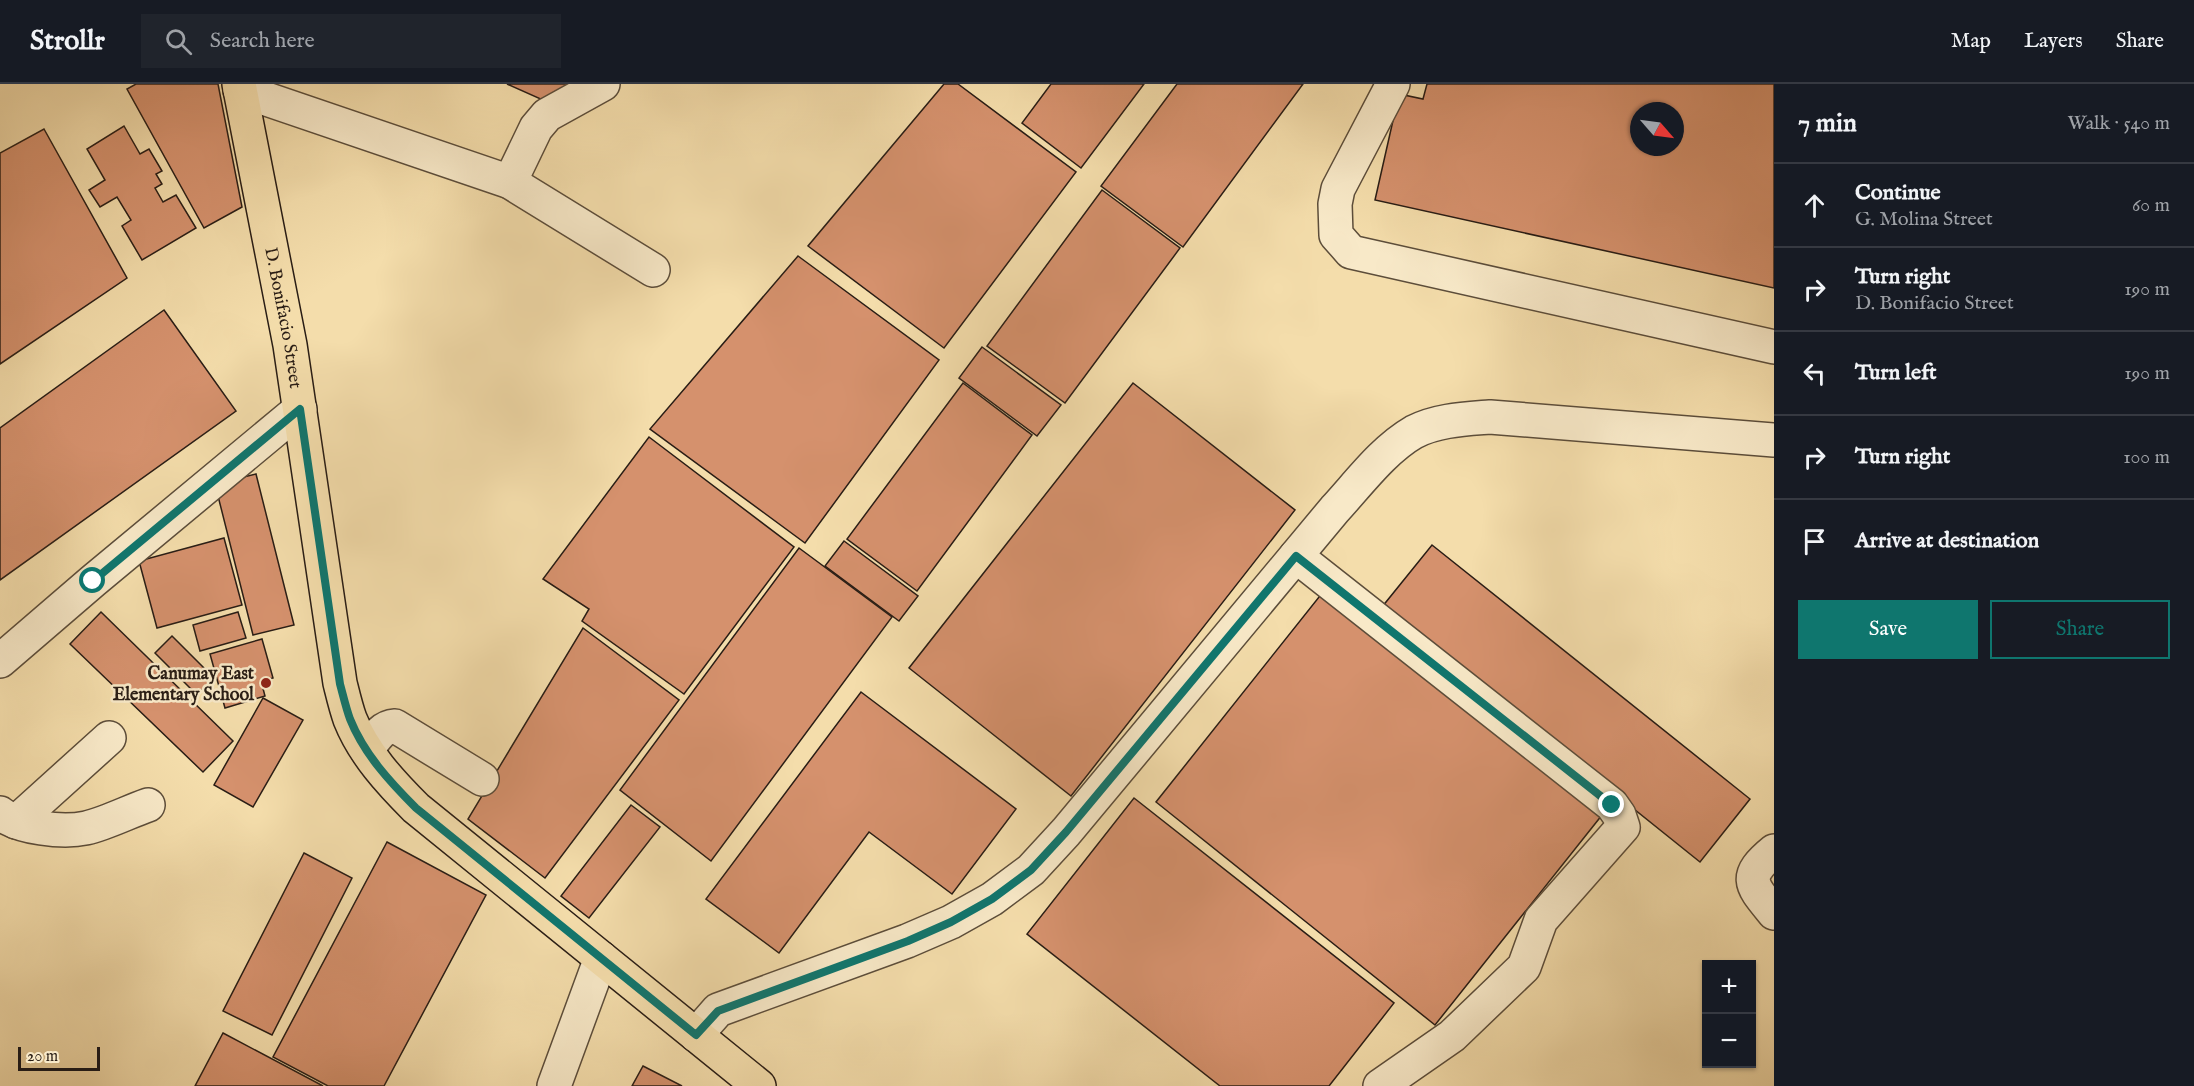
<!DOCTYPE html>
<html lang="en">
<head>
<meta charset="utf-8">
<style>
	body { margin:0; font-family:"IM FELL English",serif; background:#20242c; color:#f1f3f6 }
	.controls { position:absolute; right:18px; bottom:18px; display:grid; overflow:hidden; border-radius:0px; box-shadow:0 2px 4px #0004 }
	.controls button { width:54px; height:54px; display:grid; place-items:center; padding:0; border:0; border-bottom:2px solid #363941; background:#171b24; color:#f1f3f6; font:30px sans-serif }
	.compass { position:absolute; left:1630px; top:18px; width:54px; height:54px; border-radius:50%; background:#171b24; box-shadow:0 2px 4px #0004; rotate:118deg }
	.scale { position:absolute; left:18px; bottom:15px; width:82px; box-sizing:border-box; padding-left:6px; border:3px solid #291d15; border-top:0; font-size:16px; line-height:21px; white-space:nowrap; color:#291d15; -webkit-text-stroke:4px #f8e9c8; paint-order:stroke }
	.stop { position:absolute; width:18px; height:18px; margin:-14px; border:4px solid #0f766e; border-radius:50%; background:#fff }
	.stop.end { background:#0f766e; border-color:#fff; box-shadow:0 2px 6px #0008 }
	.list { margin:0; padding:0; list-style:none }
	h2 { display:flex; justify-content:space-between; align-items:center; height:78px; margin:0; padding:0 24px; font-size:26px }
	h2 small { font-size:20px; font-weight:400; color:#9ea1a6 }
	.list li { display:grid; grid-template-columns:39px 1fr auto; gap:18px; align-items:center; box-sizing:border-box; height:84px; padding:0 24px; border-top:2px solid #363941 }
	.list b { display:block; font-size:22px; white-space:nowrap }
	.list p { margin:0; font-size:20px; white-space:nowrap; color:#9ea1a6 }
	.list em { font-size:20px; font-style:normal; color:#9ea1a6 }
	.actions { display:flex; gap:12px; padding:18px 24px }
	.actions a { flex:1; padding:14px 0; border:2px solid #0f766e; border-radius:0px; text-align:center; font-size:21px; color:#0f766e }
	.actions .main { background:#0f766e; color:#fff }
	.icon { flex:none; width:33px; height:33px; fill:none; stroke:currentColor; stroke-width:2; stroke-linecap:round; stroke-linejoin:round }
	.map { position:relative; flex:none; width:1774px; height:1002px; overflow:hidden }
	header { display:flex; align-items:center; gap:36px; box-sizing:border-box; height:84px; padding:0 30px; background:#171b24; border-bottom:2px solid #363941 }
	header strong { font-size:28px }
	nav { display:flex; gap:33px; margin-inline-start:auto; font-size:21px }
	.search { width:420px; height:54px; background:#20242c; display:flex; align-items:center; gap:15px; box-sizing:border-box; padding:0 21px; border-radius:0px; color:#9ea1a6; font-size:22px }
	main { display:flex }
	aside { flex:1; background:#171b24 }
	.map>svg:first-child { display:block }
	.building { fill:#d5916d; stroke:#291d15; stroke-width:1.5; fill-rule:evenodd }
	.lines { fill:none; stroke-linecap:round; stroke-linejoin:round }
	.minor-casing { stroke:#5c4d3a; stroke-width:36 }
	.major-casing { stroke:#291d15; stroke-width:36 }
	.minor { stroke:#f8e9c8; stroke-width:33 }
	.major { stroke:#f4ddab; stroke-width:33 }
	.route { stroke:#0f766e; stroke-width:8 }
	.poi-dot { fill:#8f2418; stroke:#f8e9c8; stroke-width:2 }
	.labels { text-anchor:middle; stroke-width:5; stroke-linejoin:round; paint-order:stroke }
	.street-label { font-size:18px; fill:#291d15; stroke:#f8e9c8 }
	.poi-label { font-size:18px; font-weight:bold; fill:#291d15; stroke:#f8e9c8; text-anchor:end }
</style>
</head>
<body>
<header>
<strong>Strollr</strong>
<div class="search"><svg class="icon" aria-label="search" viewBox="0 0 24 24"><circle cx="10" cy="10" r="6"/><path d="M15 15l6 6"/></svg>Search here</div>
<nav><a>Map</a><a>Layers</a><a>Share</a></nav>
</header>
<main>
<div class="map">
<svg width="1774" height="1002" viewBox="0 0 1774 1002">
	<rect width="100%" height="100%" fill="#f4ddab"/>
	<filter id="stains"><feTurbulence type="fractalNoise" baseFrequency=".00333" numOctaves="4"/><feColorMatrix values="0 0 0 0 .2 0 0 0 0 .09 0 0 0 0 .02 0 0 0 .5 -.17"/></filter>
	<radialGradient id="worn" r=".72"><stop offset=".6" stop-color="#630" stop-opacity="0"/><stop offset="1" stop-color="#630" stop-opacity=".3"/></radialGradient>
	<g class="building">
		<polygon points="136,0 218,0 242,123 204,144 127,5"/>
		<polygon points="507,0 576,0 545,17"/>
		<polygon points="944,0 958,0 1076,88 944,264 808,162"/>
		<polygon points="1051,0 1144,0 1081,84 1022,39"/>
		<polygon points="1177,0 1303,0 1183,163 1101,102"/>
		<path d="M1427,0H1774V204L1375,116L1399,10L1423,15ZM1639,27H1675V63H1639Z"/>
		<polygon points="124,42 140,70 149,65 162,87 156,90 162,100 155,104 163,118 176,111 196,144 142,176 122,142 131,136 117,113 100,123 89,106 105,96 87,65"/>
		<polygon points="44,45 127,194 0,280 0,69"/>
		<polygon points="1102,106 1180,164 1065,319 987,262"/>
		<polygon points="798,172 939,276 805,459 650,345"/>
		<polygon points="164,226 236,327 0,496 0,344"/>
		<polygon points="982,263 1061,321 1037,352 959,294"/>
		<polygon points="963,299 1032,351 917,507 847,455"/>
		<polygon points="1133,299 1295,426 1071,712 909,584"/>
		<polygon points="649,353 794,463 684,610 582,537 589,525 543,495"/>
		<polygon points="256,390 294,541 253,551 215,400"/>
		<polygon points="224,454 242,521 157,544 139,477"/>
		<polygon points="844,457 918,512 899,537 825,482"/>
		<polygon points="1432,461 1750,715 1700,778 1382,523"/>
		<polygon points="799,464 892,533 711,777 620,706"/>
		<polygon points="1323,508 1602,731 1435,941 1156,718"/>
		<polygon points="101,528 233,657 203,688 70,560"/>
		<polygon points="238,528 246,554 200,567 193,541"/>
		<polygon points="583,544 679,616 545,794 468,735"/>
		<polygon points="172,552 214,594 197,611 155,569"/>
		<polygon points="262,555 273,594 261,597 265,612 225,624 210,570"/>
		<polygon points="861,608 1016,725 952,810 869,748 779,869 706,815"/>
		<polygon points="263,614 303,636 253,723 214,701"/>
		<polygon points="1134,714 1394,919 1329,1002 1220,1002 1027,850"/>
		<polygon points="631,721 660,743 589,834 561,812"/>
		<polygon points="387,758 486,811 384,1002 328,1002 273,973"/>
		<polygon points="304,769 352,794 272,951 223,927"/>
		<polygon points="223,949 323,1002 195,1002"/>
		<polygon points="643,982 682,1002 632,1002"/>
	</g>
	<g class="lines">
		<g class="minor-casing">
			<g id="minor">
				<polyline points="1393,0 1338,105 1335,120 1336,151 1351,168 1774,263"/>
				<polyline points="240,6 510,98 653,186"/>
				<polyline points="510,98 536,44 547,31 603,0"/>
				<polyline points="1296,472 1612,721 1619,731 1623,743 1541,836 1524,883 1452,952 1380,1002"/>
				<polyline points="0,577 93,497 300,325"/>
				<path d="M367,666C375,655 381,643 395,642L482,695"/>
				<path d="M0,729C18,744 63,749 86,744C107,739 128,728 148,721"/>
				<polyline points="16,738 109,654"/>
				<path d="M1774,767C1742,793 1751,801 1774,829"/>
				<path d="M696,951L718,926L907,857L951,838L992,815L1031,786L1066,748L1335,425C1359,399 1383,366 1414,348C1437,336 1465,335 1490,333L1774,356"/>
				<polyline points="554,1002 601,874"/>
			</g>
		</g>
		<g class="major-casing">
			<g id="major">
				<path id="s1" d="M239,0L290,261L340,599C343,611 346,624 350,635C364,670 390,698 416,724L759,1002"/>
			</g>
		</g>
		<use href="#minor" class="minor"/>
		<use href="#major" class="major"/>
	</g>
	<g class="lines">
		<path class="route" d="M93,497L300,325L340,600C343,611 346,624 350,635C364,670 390,698 416,724L696,951L718,927L908,857L951,838L992,815L1031,786L1066,748L1296,472L1612,721"/>
	</g>
	<circle class="poi-dot" cx="266" cy="599" r="6"/>
	<g class="labels">
		<g class="street-label">
			<text dy="6" stroke="none"><textPath href="#s1" startOffset="238">D. Bonifacio Street</textPath></text>
		</g>
		<g class="poi-label">
			<text x="254" y="595">Canumay East<tspan x="254" dy="21">Elementary School</tspan></text>
		</g>
	</g>
	<rect width="100%" height="100%" filter="url(#stains)"/>
	<rect width="100%" height="100%" fill="url(#worn)"/>
</svg>
<div class="controls">
<button>+</button>
<button>−</button>
</div>
<svg class="compass" viewBox="-18 -18 36 36"><path d="M0-13l5 13h-10z" fill="#e53935"/><path d="M0 13l5-13h-10z" fill="#9ea1a6"/></svg>
<div class="scale">20 m</div>
<div class="stop" style="left:93px;top:497px"></div>
<div class="stop end" style="left:1612px;top:721px"></div>
</div>
<aside>
<h2>7 min<small>Walk · 540 m</small></h2>
<ul class="list">
<li><svg class="icon" aria-label="ahead" viewBox="0 0 24 24"><path d="M12 20V5M6 11l6-6 6 6"/></svg><div><b>Continue</b><p>G. Molina Street</p></div><em>60 m</em></li>
<li><svg class="icon" aria-label="right" viewBox="0 0 24 24"><path d="M7 20v-9h11M14 6l5 5-5 5"/></svg><div><b>Turn right</b><p>D. Bonifacio Street</p></div><em>190 m</em></li>
<li><svg class="icon" aria-label="left" viewBox="0 0 24 24"><path d="M17 20v-9H6M10 6l-5 5 5 5"/></svg><div><b>Turn left</b></div><em>190 m</em></li>
<li><svg class="icon" aria-label="right" viewBox="0 0 24 24"><path d="M7 20v-9h11M14 6l5 5-5 5"/></svg><div><b>Turn right</b></div><em>100 m</em></li>
<li><svg class="icon" aria-label="arrive" viewBox="0 0 24 24"><path d="M6 21V4h12l-3 4 3 4H6"/></svg><div><b>Arrive at destination</b></div></li>
</ul>
<div class="actions"><a class="main">Save</a><a>Share</a></div>
</aside>
</main>
</body>
</html>
